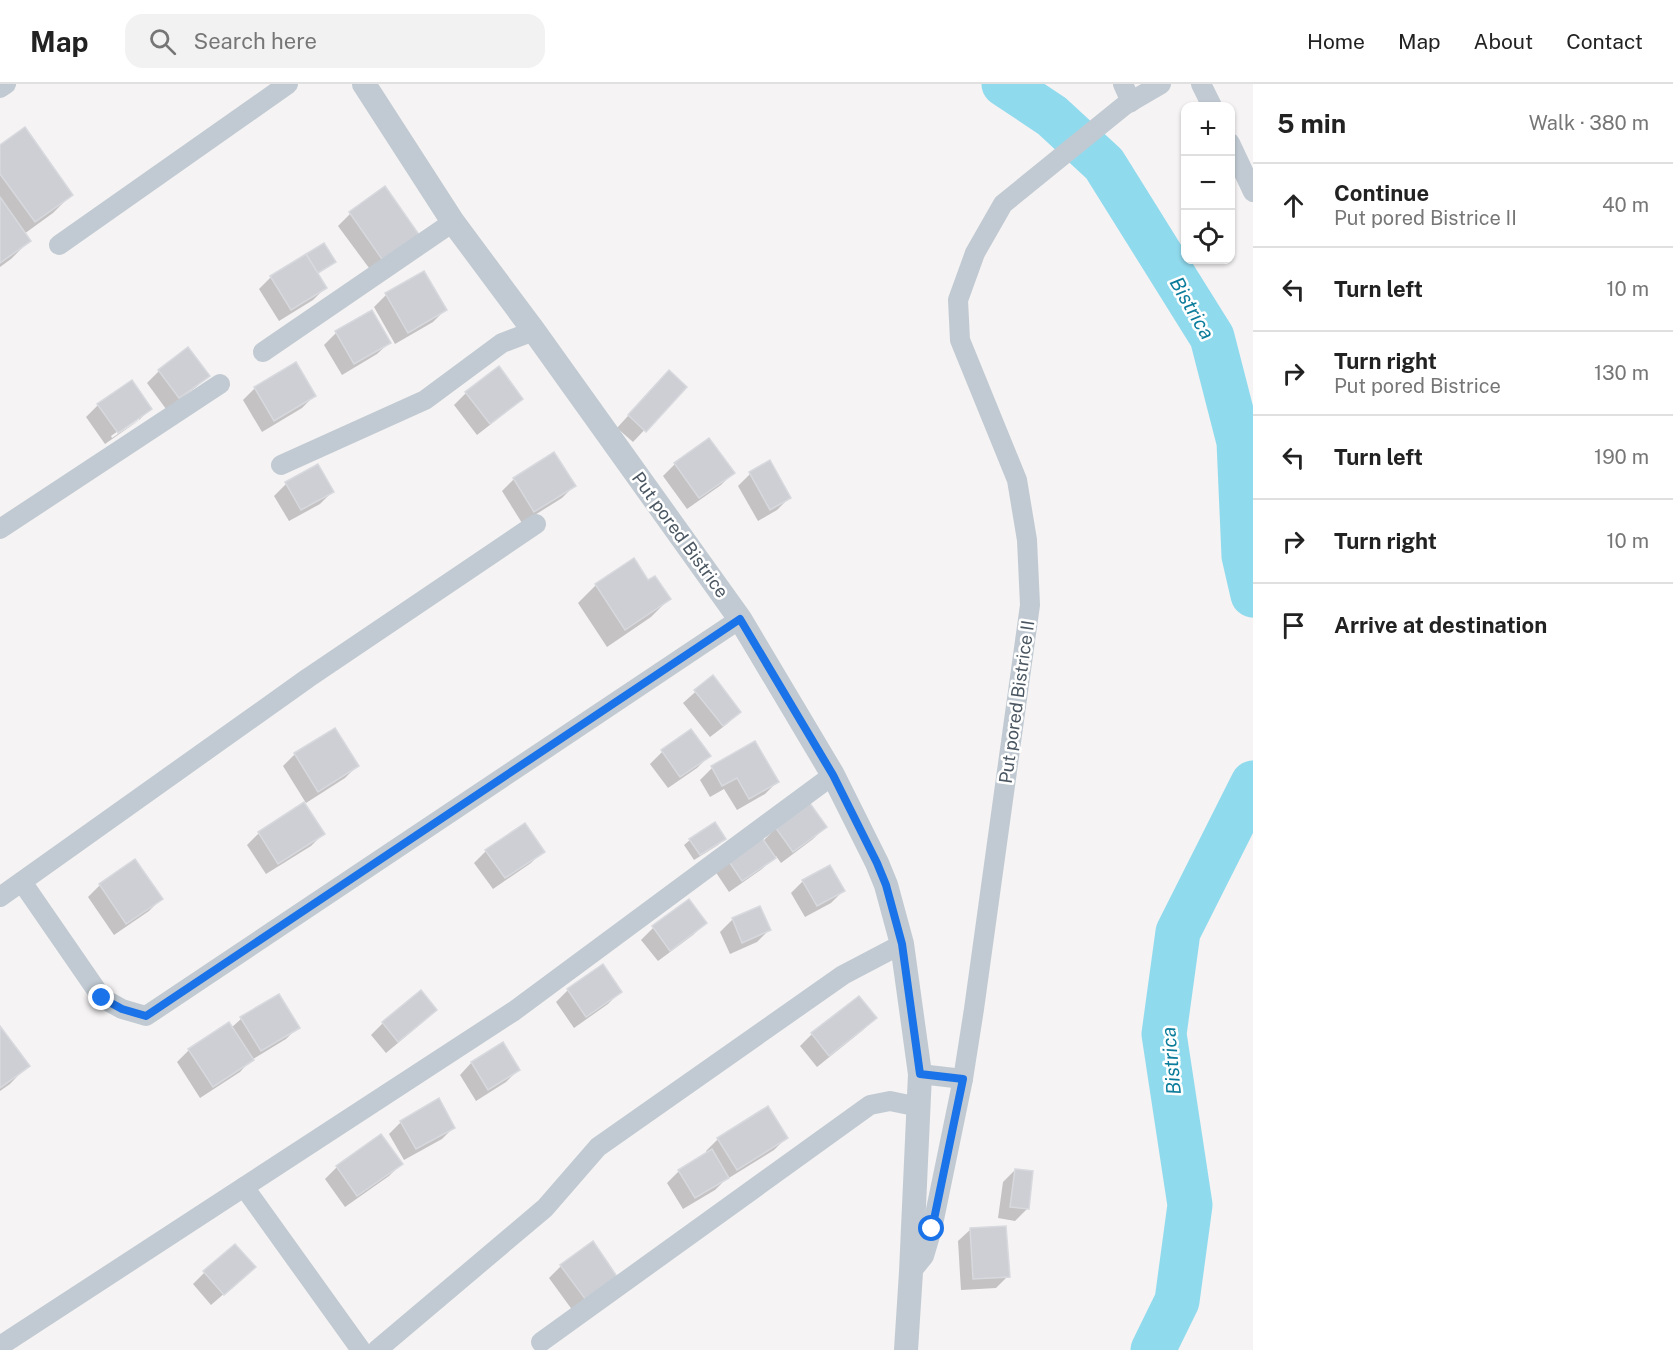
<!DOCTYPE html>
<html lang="en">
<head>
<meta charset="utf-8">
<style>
	body { margin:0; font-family:"Public Sans",sans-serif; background:#f2f2f2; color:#222 }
	.controls { position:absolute; right:18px; top:18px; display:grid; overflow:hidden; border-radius:12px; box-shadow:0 2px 4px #0004 }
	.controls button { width:54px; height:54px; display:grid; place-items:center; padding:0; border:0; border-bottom:2px solid #e0e0e0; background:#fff; color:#222; font:30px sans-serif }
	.stop { position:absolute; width:18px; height:18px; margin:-14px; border:4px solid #1a73e8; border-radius:50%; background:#fff }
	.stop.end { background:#1a73e8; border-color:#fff; box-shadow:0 2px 6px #0008 }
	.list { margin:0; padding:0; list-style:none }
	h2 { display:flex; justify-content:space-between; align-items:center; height:78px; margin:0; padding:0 24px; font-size:26px }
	h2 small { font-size:20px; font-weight:400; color:#767676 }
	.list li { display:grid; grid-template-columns:39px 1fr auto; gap:18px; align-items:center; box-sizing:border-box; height:84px; padding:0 24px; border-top:2px solid #e0e0e0 }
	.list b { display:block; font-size:22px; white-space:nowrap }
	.list p { margin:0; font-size:20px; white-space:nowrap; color:#767676 }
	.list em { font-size:20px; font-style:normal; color:#767676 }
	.icon { flex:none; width:33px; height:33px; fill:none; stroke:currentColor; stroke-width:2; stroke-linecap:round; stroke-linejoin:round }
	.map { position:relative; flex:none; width:1253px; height:1266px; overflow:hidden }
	header { display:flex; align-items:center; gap:36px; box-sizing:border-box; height:84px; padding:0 30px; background:#fff; border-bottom:2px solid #e0e0e0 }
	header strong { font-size:28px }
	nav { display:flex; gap:33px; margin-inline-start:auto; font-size:21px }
	.search { width:420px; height:54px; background:#f2f2f2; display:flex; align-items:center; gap:15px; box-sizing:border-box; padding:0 21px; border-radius:18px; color:#767676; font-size:22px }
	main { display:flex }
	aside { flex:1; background:#fff }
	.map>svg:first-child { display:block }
	.shadow { fill:#0003; fill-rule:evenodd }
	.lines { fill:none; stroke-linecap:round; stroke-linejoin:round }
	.river { stroke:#90daee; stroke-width:45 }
	.building { fill:#cdcfd5; stroke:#d7d9de; stroke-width:1.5 }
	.minor { stroke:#c1cad2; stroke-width:20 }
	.tertiary { stroke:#c1cad2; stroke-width:24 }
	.route { stroke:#1a73e8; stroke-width:8 }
	.labels { text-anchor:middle; stroke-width:5; stroke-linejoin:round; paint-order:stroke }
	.street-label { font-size:18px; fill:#4a5661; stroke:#fff }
	.water-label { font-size:20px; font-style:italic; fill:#0c7c9b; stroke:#fff }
</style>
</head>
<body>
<header>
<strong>Map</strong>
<div class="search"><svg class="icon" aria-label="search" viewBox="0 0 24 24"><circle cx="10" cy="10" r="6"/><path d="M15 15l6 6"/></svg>Search here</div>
<nav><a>Home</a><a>Map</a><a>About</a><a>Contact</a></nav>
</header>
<main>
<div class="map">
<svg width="1253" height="1266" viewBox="0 0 1253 1266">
	<rect width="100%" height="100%" fill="#f5f3f3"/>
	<g class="shadow">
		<polygon points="0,63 71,111 53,129 24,150 29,157 11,175 0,183"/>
		<polygon points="385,105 406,164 372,188 338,142 350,130"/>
		<polygon points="323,161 334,178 317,190 325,204 313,216 279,237 259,205 271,193"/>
		<polygon points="424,189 445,226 433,238 395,260 374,223 386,211"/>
		<polygon points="371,228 389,259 377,270 342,291 324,261 336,249"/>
		<polygon points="188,265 208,291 196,303 166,325 147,299 159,287"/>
		<polygon points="498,284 521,315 509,326 477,351 454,321 466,309"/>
		<polygon points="657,300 685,303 633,358 617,344"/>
		<polygon points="255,304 314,312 302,324 262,348 243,316"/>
		<path d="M98,321L150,325L138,337L105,360L86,333ZM139,332V336L112,354L111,352Z"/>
		<polygon points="553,370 574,402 562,414 522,439 502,407 514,395"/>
		<polygon points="769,378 789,414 777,426 758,437 738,402 750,390"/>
		<polygon points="675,380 733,389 721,401 687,425 663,392"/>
		<polygon points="286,400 332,408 320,420 289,437 274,412"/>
		<polygon points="633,476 648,498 669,515 651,533 607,563 578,519 596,501"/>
		<polygon points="712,593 739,628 727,640 710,653 683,619"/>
		<polygon points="691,647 709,672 697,684 668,704 650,680 662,668"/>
		<polygon points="754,659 777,698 765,710 737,726 724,705 710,713 700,696 712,684"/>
		<polygon points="295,670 357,682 345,694 306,719 283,682"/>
		<polygon points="825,743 813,755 781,779 776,772 762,785 729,808 715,787 763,757 776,744"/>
		<polygon points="259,749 323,750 311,762 266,790 247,761"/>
		<polygon points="724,755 718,761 694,776 684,761 690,756"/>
		<polygon points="486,767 543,767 531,779 493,805 474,779"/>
		<polygon points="803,797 843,807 831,819 805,833 791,809"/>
		<polygon points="100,801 161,815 149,827 114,851 88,813"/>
		<polygon points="688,817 705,839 693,851 658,877 641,856 653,844"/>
		<polygon points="760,824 769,846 757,858 730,870 720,848 732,836"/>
		<polygon points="568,906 620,908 608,920 574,944 556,918"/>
		<polygon points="420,908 435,926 423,938 386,969 371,951 383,939"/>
		<polygon points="875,934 863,946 817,983 800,962 812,950"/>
		<polygon points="241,935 298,943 286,955 250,977 240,988 200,1014 177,978 189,966 231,944"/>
		<polygon points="0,944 28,981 10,1000 0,1007"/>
		<polygon points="502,960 518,986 506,998 476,1017 460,991 471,979"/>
		<polygon points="768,1024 786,1054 774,1066 724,1097 715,1106 683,1125 667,1099 679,1087 707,1070 706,1067 718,1055"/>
		<polygon points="401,1038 454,1043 442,1055 404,1076 389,1050"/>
		<polygon points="401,1080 389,1092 345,1123 325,1095 337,1083"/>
		<polygon points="1015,1086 1027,1125 1015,1137 998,1134 1003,1098"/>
		<polygon points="971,1145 1008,1192 996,1204 961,1206 958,1157"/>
		<polygon points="561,1182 616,1193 573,1227 549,1194"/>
		<polygon points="205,1188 242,1194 211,1221 193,1200"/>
	</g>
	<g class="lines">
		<g class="river">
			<polyline points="1004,0 1052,32 1104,80 1212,253 1239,358 1244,472 1253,511"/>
			<polyline points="1153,1266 1177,1217 1190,1121 1164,950 1178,848 1253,699"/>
		</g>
	</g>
	<g class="building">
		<polygon points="25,43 73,111 35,138 0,90 0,61"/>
		<polygon points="385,102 420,152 384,178 349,128"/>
		<polygon points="0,113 31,157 0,179"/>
		<polygon points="324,159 336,178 318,189 306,170"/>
		<polygon points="306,170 327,204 291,226 270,192"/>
		<polygon points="424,187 447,226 408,249 385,209"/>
		<polygon points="372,226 391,259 354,280 335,247"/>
		<polygon points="188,263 210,292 179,314 158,286"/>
		<polygon points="296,278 316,312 274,337 254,303"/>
		<polygon points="499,282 523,315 490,340 465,308"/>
		<polygon points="669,286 687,303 646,348 628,331"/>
		<polygon points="132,296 152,325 118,349 97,320"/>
		<polygon points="709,354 735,389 699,414 674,379"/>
		<polygon points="554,368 576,402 534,428 513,394"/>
		<polygon points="770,376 791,414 770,426 749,388"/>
		<polygon points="318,380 334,408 301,426 285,398"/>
		<polygon points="634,474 648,496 655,492 671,515 625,546 595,500"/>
		<polygon points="713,591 741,628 723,642 694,606"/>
		<polygon points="335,644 359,682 318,708 294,669"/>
		<polygon points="691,645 711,672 680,693 661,666"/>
		<polygon points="755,657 779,698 749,715 737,694 722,702 711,682"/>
		<polygon points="304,718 325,750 278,780 258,748"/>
		<polygon points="809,718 827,743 793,768 775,743"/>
		<polygon points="715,738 726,755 700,771 689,755"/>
		<polygon points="525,739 545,768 505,794 485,766"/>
		<polygon points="760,751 776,774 742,797 726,773"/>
		<polygon points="135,775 163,815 126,840 99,800"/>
		<polygon points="830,781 845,807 817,822 802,796"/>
		<polygon points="689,815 707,839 670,867 652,842"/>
		<polygon points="760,822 771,846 742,859 732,834"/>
		<polygon points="603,880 622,908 586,933 567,905"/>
		<polygon points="421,906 437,926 398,958 382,938"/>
		<polygon points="279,910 300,944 261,967 240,933"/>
		<polygon points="859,912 877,934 829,972 811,949"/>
		<polygon points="229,938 254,976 213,1003 188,965"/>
		<polygon points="0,942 30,982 0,1004"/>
		<polygon points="503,958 520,986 488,1006 471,978"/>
		<polygon points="439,1014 455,1044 416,1065 400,1037"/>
		<polygon points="768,1022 788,1054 737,1086 717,1054"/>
		<polygon points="381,1050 403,1080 357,1112 336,1082"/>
		<polygon points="712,1065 729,1094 695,1114 678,1086"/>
		<polygon points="1015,1085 1033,1087 1029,1125 1010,1123"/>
		<polygon points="1006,1142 1010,1193 973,1195 970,1144"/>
		<polygon points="593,1157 618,1194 586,1216 560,1181"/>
		<polygon points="235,1160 256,1183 224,1211 203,1187"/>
	</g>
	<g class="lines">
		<g class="minor">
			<polyline points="1123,0 1131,18"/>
			<polyline points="1201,0 1212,22"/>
			<polyline points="0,4 6,0"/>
			<polyline points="1230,59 1253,108"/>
			<polyline points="59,161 288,0"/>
			<polyline points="263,268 453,138"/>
			<polyline points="281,381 425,316 502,259 534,247"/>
			<polyline points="0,445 220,300"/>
			<polyline points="22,798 102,914 122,925 146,932 740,535"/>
			<polyline points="0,813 308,594 536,440"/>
			<polyline points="920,990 963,995"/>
			<polyline points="244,1103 361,1266"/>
			<polyline points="911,1188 924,1172 932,1145 963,995 974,925 1030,521 1027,456 1017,396 960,256 958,216 975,169 1003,120 1125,21 1161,0"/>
			<polyline points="541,1258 870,1021 890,1017 919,1023"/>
			<polyline points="0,1262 514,927 833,691"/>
			<polyline points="377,1266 545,1124 598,1063 843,891 902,860"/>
		</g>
		<polyline class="tertiary" points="364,0 453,138 534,247 740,535 833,691 877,779 886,801 902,860 920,990 911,1188 906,1266"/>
	</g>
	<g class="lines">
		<polyline class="route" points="102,914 122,925 146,932 740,535 833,691 877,779 886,801 902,860 920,990 963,995 932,1145"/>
	</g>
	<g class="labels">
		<g class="street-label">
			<text transform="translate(680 451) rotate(54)" y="6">Put pored Bistrice</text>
			<text transform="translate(1017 618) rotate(-82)" y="6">Put pored Bistrice II</text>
		</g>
		<g class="water-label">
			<text transform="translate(1192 224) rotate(60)" y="7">Bistrica</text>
			<text transform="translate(1171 977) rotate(-95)" y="7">Bistrica</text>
		</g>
	</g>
</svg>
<div class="controls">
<button>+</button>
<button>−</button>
<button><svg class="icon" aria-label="locate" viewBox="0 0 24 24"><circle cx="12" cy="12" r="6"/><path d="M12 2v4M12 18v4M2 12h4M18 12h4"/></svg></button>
</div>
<div class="stop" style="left:932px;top:1145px"></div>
<div class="stop end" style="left:102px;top:914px"></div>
</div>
<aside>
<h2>5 min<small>Walk · 380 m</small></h2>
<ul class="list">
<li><svg class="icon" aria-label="ahead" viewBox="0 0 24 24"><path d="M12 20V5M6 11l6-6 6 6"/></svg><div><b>Continue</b><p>Put pored Bistrice II</p></div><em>40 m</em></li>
<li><svg class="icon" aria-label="left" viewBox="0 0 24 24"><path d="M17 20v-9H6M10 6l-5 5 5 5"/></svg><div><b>Turn left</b></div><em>10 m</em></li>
<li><svg class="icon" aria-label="right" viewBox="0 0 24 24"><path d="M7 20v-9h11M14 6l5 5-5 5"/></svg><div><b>Turn right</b><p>Put pored Bistrice</p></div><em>130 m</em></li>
<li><svg class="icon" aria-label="left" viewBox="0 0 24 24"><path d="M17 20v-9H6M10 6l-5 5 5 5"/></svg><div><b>Turn left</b></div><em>190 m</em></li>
<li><svg class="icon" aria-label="right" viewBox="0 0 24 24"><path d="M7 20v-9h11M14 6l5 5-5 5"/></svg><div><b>Turn right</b></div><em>10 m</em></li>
<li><svg class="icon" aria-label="arrive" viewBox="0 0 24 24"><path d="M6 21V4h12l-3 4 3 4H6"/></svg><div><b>Arrive at destination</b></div></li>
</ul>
</aside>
</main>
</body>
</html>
